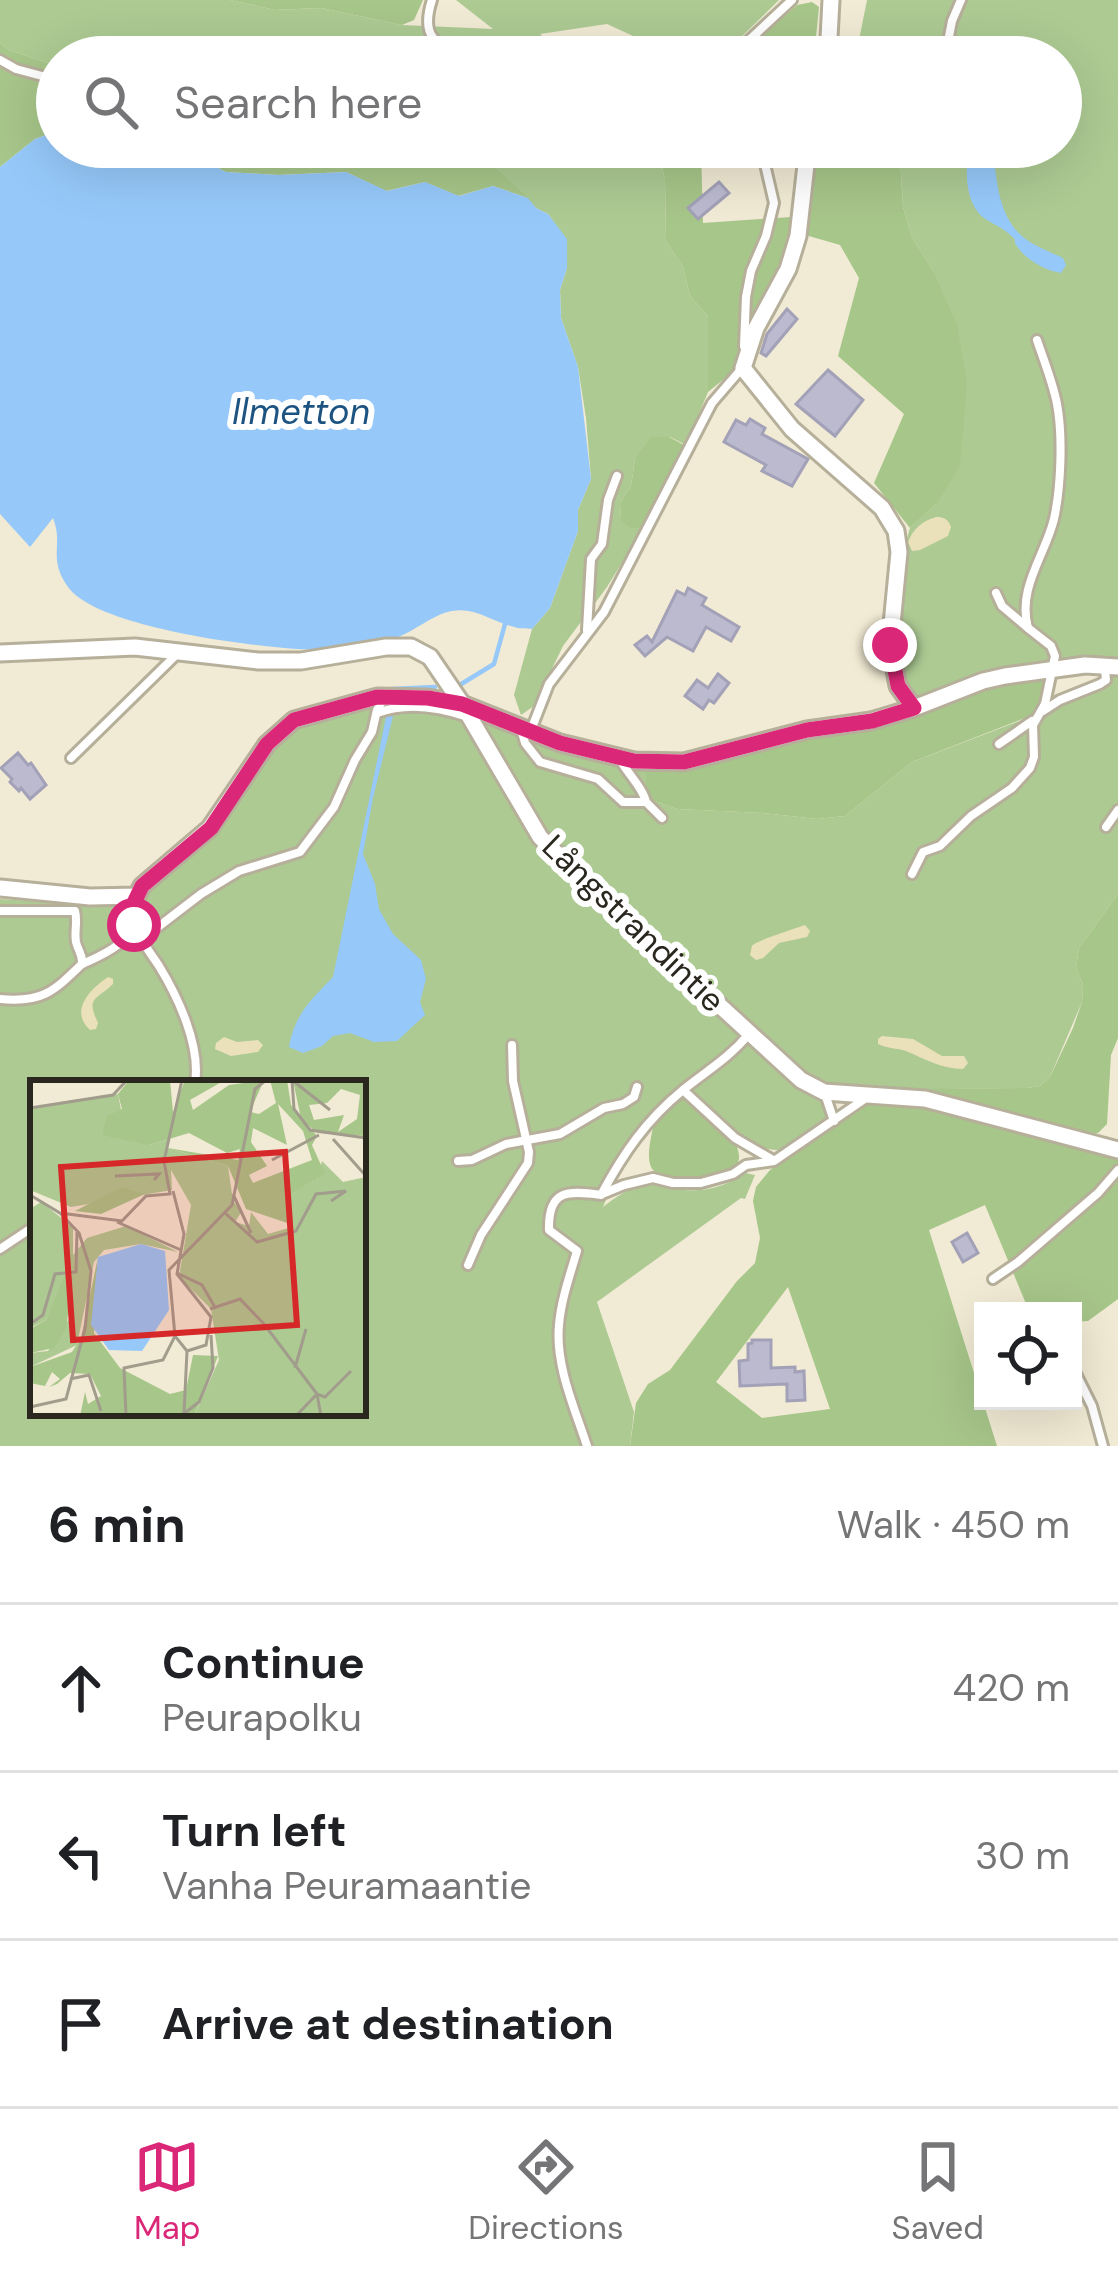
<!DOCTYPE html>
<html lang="en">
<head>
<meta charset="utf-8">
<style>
	body { margin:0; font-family:"DM Sans",sans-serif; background:#f6f6f6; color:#202124 }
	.controls { position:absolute; right:36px; bottom:36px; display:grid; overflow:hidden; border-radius:0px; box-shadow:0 12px 48px #0002 }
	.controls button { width:108px; height:108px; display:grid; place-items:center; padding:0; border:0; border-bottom:3px solid #e0e0e0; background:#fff; color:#202124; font:60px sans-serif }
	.stop { position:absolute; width:36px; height:36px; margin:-27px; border:9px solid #db2777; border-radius:50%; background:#fff }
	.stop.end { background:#db2777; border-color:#fff; box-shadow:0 3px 12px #0008 }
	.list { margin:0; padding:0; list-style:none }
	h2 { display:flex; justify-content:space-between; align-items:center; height:156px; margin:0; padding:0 48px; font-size:51px }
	h2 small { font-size:39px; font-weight:400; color:#757577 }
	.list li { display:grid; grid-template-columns:78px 1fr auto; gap:36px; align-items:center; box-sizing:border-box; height:168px; padding:0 48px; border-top:3px solid #e0e0e0 }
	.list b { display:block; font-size:45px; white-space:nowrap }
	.list p { margin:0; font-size:39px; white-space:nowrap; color:#757577 }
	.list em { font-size:39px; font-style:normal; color:#757577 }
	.icon { flex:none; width:66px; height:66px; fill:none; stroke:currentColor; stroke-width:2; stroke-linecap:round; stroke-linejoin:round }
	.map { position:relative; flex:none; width:1118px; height:1446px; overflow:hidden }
	.search { position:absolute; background:#fff; box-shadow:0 12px 48px #0002; left:36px; right:36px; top:36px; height:132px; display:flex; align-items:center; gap:30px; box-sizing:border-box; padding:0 42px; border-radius:66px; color:#757577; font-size:45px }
	.sheet { height:660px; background:#fff }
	nav { display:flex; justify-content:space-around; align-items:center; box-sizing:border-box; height:168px; border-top:3px solid #e0e0e0; background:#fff; font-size:33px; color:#757577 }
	nav a { display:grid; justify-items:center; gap:6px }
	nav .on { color:#db2777 }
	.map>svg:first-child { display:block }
	.green { fill:#adca93; fill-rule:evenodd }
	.forest { fill:#a7c68a; fill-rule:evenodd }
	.sand { fill:#eae1bb }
	.water { fill:#96c9fa }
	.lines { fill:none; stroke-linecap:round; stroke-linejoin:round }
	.stream { stroke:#96c9fa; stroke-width:4.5 }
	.building { fill:#bbbacf; stroke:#a3a1b7; stroke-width:3 }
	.service-casing { stroke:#b6af9a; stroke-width:14 }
	.minor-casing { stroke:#b6af9a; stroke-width:21 }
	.service { stroke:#fff; stroke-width:8 }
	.minor { stroke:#fff; stroke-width:15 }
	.route { stroke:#db2777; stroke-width:15 }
	.labels { text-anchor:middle; stroke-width:12; stroke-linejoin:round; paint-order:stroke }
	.street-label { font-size:33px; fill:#2a271f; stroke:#fff }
	.water-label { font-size:36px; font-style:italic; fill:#1d5380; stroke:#fff }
	.inset-road { fill:none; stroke:#a19c8c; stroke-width:3 }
	.view { fill:#d62828; fill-opacity:0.15; stroke:#d62828; stroke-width:6 }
	.inset-edge { fill:none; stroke:#2a271f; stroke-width:6 }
</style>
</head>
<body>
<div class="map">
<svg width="1118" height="1446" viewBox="0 0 1118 1446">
	<rect width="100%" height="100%" fill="#f1ead4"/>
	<g class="green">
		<polygon points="0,0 230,0 275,10 321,8 402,25 493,29 456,0 779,0 728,50 708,57 670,53 607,24 540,34 565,57 57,57 57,66 9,50 0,43"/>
		<polygon points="867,0 1118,0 1118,661 1087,655 990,672 921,700 905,685 895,638 901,559 910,528 936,504 933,271 912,237 903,207 900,158 896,147 1061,147 1061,57 861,57 858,45"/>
		<polygon points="461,147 657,147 665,179 666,241 683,267 690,296 708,316 708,392 686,445 670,437 635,459 631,486 620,503 621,520 629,528 643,528 607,587 563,646 534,706 521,715 514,695 532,629 550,608 578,531 578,510 591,479 586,418 578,367 561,318 560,290 567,268 554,222 548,214 536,208 497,168"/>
		<path d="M1107,668L1118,670V894L1079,948L1076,967L1083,985L1082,1002L1050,1077L1040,1086L1027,1088L877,1090L824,1100L828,1109L827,1123C817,1130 807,1141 796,1146C755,1164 718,1117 691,1094V1090C680,1099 670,1103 660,1114C635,1139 617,1174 603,1207C616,1197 628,1188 645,1185C656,1183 663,1186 673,1188C698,1194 725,1188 745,1173L755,1175L745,1199L741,1198L597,1302L634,1412L630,1446H0V899L126,907L141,903C163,871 199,849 226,820C245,799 254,773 272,751C307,709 401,695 453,707C468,710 482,718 496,723C545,742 595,764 646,767L652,800L677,809L763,813L817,819L845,816L912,762L1053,708L1081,693L1100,687ZM33,1083H363V1413H33Z"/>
	</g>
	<g class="forest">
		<polygon points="230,0 423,0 414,20 402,25 321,8 275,10"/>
		<polygon points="812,2 819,7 814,57 738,57 797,5"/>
		<polygon points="0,43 9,50 57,66 57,131 35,139 0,167"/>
		<polygon points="176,147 461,147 497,168 528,198 493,186 458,196 425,182 386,191 346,172 278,175 226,172"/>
		<polygon points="657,147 701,147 703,223 791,217 790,242 761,304 735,370 708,392 708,316 690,296 683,267 666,241 665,179"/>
		<polygon points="818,147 896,147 900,158 903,207 912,237 933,271 957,325 967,383 960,466 936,504 910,528 874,483 904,414 838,356 859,278 840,245 802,234"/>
		<polygon points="651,437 669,437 686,446 643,528 629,528 621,521 620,503 631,486 635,459"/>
		<polygon points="1046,676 1035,714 912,762 845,816 817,819 763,813 677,809 652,800 646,786 646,767 890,723 989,685"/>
		<polygon points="1118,894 1118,1038 1111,1055 1107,1124 1098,1133 1085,1135 913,1089 1027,1088 1040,1086 1050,1077 1073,1028 1082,1002 1083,985 1076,967 1079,948"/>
		<path d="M682,1098L737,1147C739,1154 741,1159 736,1166C725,1180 666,1185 653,1170C646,1161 650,1143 652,1132C655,1116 666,1104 682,1098Z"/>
		<path d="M872,1101L921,1104L1118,1153V1299L1088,1321L1073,1322V1311H1029L985,1205L929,1230L997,1446H630L636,1403L648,1384L670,1370L737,1281L755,1263L760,1238L753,1201L756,1187L770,1170ZM788,1287L830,1409L762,1418L716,1382Z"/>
	</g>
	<g class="sand">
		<path d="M936,517C944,517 948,519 951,527L948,536L920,550L912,551L908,542C913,529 922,521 936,517Z"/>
		<path d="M805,925L810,931L807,937L779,943L763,958L756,960L750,955C751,952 751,949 752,946C755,941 797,928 805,925Z"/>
		<path d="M108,977L113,979V984C95,1001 86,997 98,1023L96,1029L90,1030C69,1011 90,989 108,977Z"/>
		<path d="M882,1036L913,1039L942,1056H964L968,1063L963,1069C942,1069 925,1059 906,1051C897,1048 888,1049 878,1044V1039Z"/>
		<polygon points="224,1037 237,1042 258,1040 263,1045 258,1052 231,1056 215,1049 216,1043"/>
	</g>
	<g class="water">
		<path d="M57,131V147H176L226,172L278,175L346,172L387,191L425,182L459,196L493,186L528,198L536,208L548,214L567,239V268L560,290L561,318L578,367L591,479L578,510V531L550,608L532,629C526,628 519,629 514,627C492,622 476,607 452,611C433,614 414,632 395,638C374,645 344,650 322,650C271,650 97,629 68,587C47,557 64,546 53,518L30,547L0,514V167L35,139Z"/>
		<path d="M975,150L986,151L994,157C997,186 1000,221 1027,240C1038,248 1051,252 1063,258L1066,265L1061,273C1047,271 1028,261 1019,249C1008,235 1023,246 1008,233C999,225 984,221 977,211C966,196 965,171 969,154Z"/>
		<path d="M387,712H394L373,798L363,854L375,884L379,909L393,934L421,960L426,979L420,1002L425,1015L397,1041L374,1042L350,1033L333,1036L322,1046L303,1053L289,1047C295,1014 310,1001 333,977Z"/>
	</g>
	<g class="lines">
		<g class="stream">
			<polyline points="458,686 494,664 505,624"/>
			<polyline points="391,689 435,687"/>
		</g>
	</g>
	<g class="building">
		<polygon points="719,182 729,193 698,219 688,208"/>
		<polygon points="787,309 797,319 766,356 761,353 767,334"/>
		<polygon points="828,370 863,400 835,436 796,404"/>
		<polygon points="750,419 765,428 762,434 808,459 792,486 762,471 766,465 724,442 736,420 746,425"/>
		<polygon points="688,588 706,598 702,605 739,627 731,641 706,627 693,651 667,637 645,656 635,645 647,636 652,642 677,591 685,595"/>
		<polygon points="718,674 729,683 714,703 709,700 703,709 685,696 697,680 708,688"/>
		<polygon points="18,753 28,765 31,763 46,785 30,799 21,788 19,791 10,782 12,779 1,768"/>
		<polygon points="967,1233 978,1253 963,1262 952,1242"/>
		<polygon points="752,1340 771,1340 771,1368 795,1367 795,1372 804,1371 805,1400 787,1401 787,1384 740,1386 739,1361 748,1360 748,1344 752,1343"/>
	</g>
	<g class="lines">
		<g class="service-casing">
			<g id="service">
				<path d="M432,0C420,37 435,44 466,57"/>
				<polyline points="731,57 792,0"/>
				<polyline points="945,57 952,21 961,0"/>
				<polyline points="0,60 16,69 57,80"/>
				<polyline points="744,346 746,297 751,271 766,236 774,203 761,147"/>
				<path d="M996,593L1002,606L1028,628C1017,588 1045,556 1054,519C1061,487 1063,436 1057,404C1053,383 1044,361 1037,340"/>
				<polyline points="587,630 591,559 602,544 608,500 617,476"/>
				<polyline points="1043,711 1060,700 1100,684 1106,680 1105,669"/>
				<path d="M377,713C406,702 439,707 468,717"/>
				<polyline points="521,729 525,743 540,762 598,779 623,802 646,802 662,818"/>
				<polyline points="531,730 549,684 604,612 712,403 743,367"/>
				<polyline points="999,744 1032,721"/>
				<polyline points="71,758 175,656"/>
				<path d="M619,758C627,773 643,788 646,802"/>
				<polyline points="1106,827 1118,810"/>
				<polyline points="912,874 923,852 940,846 971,816 1012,788 1030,768 1034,757 1033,725 1045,704 1055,656 1051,646 1028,628"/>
				<path d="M136,897C124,922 146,946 159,966C178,997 201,1046 195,1083"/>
				<path d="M0,911H75C78,922 74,931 76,942C78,951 83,954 82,964C53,992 42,1003 0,999"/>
				<polyline points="128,938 158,927 201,894 239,871 300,852 334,807 355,760 372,732 377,710 383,700"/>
				<path d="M82,964C99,957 120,947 130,933"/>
				<polyline points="683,1090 735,1138 773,1160"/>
				<polyline points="825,1094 834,1121"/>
				<polyline points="458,1161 472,1160 506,1144 560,1134 604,1108 623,1104 634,1097 637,1087"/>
				<polyline points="602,1194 624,1185 653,1178 673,1183 701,1183 733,1174 746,1165 774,1161 866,1098"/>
				<polyline points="0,1249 33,1227"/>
				<polyline points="468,1265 481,1235 528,1163 529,1152 513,1081 512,1045"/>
				<polyline points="993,1279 1018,1262 1098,1193 1118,1170"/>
				<polyline points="1073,1368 1092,1406 1103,1446"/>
				<path d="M587,1446C575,1409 555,1365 559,1325C561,1300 570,1275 577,1251L549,1230C548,1190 567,1190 601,1195C623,1154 646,1120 683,1090C705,1072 729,1058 748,1035"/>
			</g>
		</g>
		<g class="minor-casing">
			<g id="minor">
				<polyline points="828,57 831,0"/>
				<polyline points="808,147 798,236 788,269 756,328 743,368 792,429 882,508 896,531 899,552 890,645 898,686 914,708 983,681 1005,676 1085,665 1118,667"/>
				<polyline points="0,653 135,647 258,661 301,661 386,647 411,647 430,657 462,704 540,837 587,884 801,1080 824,1092 925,1099 1118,1150"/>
				<polyline points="0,888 90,897 137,896 142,886 210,828 267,744 294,720 377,697 428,698 462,704 560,743 634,761 684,762 807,730 871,721 914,708"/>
			</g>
		</g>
		<use href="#service" class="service"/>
		<use href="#minor" class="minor"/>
	</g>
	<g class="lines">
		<polyline class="route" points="134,925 132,907 142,886 211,828 267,744 294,720 377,697 428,698 462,704 560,743 634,761 684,762 807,730 872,721 914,708 898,686 890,645"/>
	</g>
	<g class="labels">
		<g class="street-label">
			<text transform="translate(634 923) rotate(44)" y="12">Långstrandintie</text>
		</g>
		<g class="water-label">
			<text x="301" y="424">Ilmetton</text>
		</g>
	</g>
	<g transform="translate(30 1080)">
		<rect width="336" height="336" fill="#f1ead4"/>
		<path d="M88,14L91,30L77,37L119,65L139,59L138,68L198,86L203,121L212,131L205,142L219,146L221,132L238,154L262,147L260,114L283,101H268L263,90L282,83L287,100L292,81L313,102L336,97V336H164L189,280L181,229L149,197L161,125L141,90L142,110L41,127L0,110V29ZM11,122L43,147V175L57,158L96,146L148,172L111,164L74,170L64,182L47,265L0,287V273L18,271L39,239L42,218L41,186L16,240L0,248V129Z" fill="#adca93"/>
		<path d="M99,0H140L143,32L155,0H195L160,20L163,30L199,5L234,0L220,32L229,34L246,23L240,0H257L261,25L287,56L282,65L295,94L261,114L263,145L216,129L198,86L138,68L208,80L210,69L197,73L159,53L119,65L72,55L77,36L92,29L88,14ZM248,24L273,51L282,80L223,103L219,95L237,86L221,62L223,48L257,65ZM263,0H335L336,56L287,53L271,39ZM311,9L330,15L327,39L308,52L314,35L284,40L279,25L297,23ZM92,107L115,114L71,134L45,131ZM68,177L64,253L90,288L140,314L156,310L163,275L188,276L164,336H50L55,312L58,324L71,316L60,294L40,293L27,304L19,307L30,299L22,292L15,306L0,303V287L42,272L51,258ZM35,195L43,198L36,249L24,268L0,273V249L16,240Z" fill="#a7c68a" fill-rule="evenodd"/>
		<path d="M111,164L135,171L139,230L112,271L79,270L61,245L68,177Z" fill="#96c9fa"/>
		<path class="inset-road" d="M262,0L264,29L280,50L336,58M262,0L300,30M0,28L83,15L97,0M303,59L336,96M242,80L289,55M85,96L129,94L124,100M143,111L154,154L147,194L181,237L176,265L157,271M203,114L221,153M0,115L30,133L92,141L116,116L140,114L134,81L152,0M195,133L227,162L266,151L286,114L316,111L301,121M87,142L151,170M147,193L172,205L186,229M180,229L210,219L234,244L287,314L266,336M0,244L13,235L25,194L46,192L47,152M145,256L139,190L202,125L225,9L236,0M265,288L276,249M40,299L59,295L71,331M0,327L36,319L55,249L61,191L49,153L30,133M154,333L157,271M96,336L94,288L133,280L145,256L157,271M151,336L169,322L183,288L181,255M291,336L287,314L295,317L321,291"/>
		<path class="view" d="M255,72L267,245L43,260L31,87Z"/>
		<rect width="336" height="336" class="inset-edge"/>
	</g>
</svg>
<div class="controls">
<button><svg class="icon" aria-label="locate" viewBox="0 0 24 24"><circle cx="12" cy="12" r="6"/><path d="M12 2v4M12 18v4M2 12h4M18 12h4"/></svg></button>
</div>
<div class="stop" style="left:134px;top:925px"></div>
<div class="stop end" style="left:890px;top:645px"></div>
<div class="search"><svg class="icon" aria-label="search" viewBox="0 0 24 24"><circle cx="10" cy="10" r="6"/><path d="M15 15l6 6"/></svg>Search here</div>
</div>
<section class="sheet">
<h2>6 min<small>Walk · 450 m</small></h2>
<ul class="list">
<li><svg class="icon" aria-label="ahead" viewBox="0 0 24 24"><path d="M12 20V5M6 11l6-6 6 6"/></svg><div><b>Continue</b><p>Peurapolku</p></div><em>420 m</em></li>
<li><svg class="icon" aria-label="left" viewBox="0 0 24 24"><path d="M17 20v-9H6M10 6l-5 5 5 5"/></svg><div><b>Turn left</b><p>Vanha Peuramaantie</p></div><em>30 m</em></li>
<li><svg class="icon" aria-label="arrive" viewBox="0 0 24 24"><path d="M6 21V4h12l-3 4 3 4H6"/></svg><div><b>Arrive at destination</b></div></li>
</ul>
</section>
<nav>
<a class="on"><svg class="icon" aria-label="map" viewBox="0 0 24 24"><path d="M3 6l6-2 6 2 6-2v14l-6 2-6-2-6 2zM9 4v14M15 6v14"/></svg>Map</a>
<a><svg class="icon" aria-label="directions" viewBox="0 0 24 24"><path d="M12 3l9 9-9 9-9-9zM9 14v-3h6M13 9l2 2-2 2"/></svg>Directions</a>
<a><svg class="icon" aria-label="saved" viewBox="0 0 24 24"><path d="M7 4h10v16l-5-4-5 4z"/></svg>Saved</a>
</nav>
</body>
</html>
